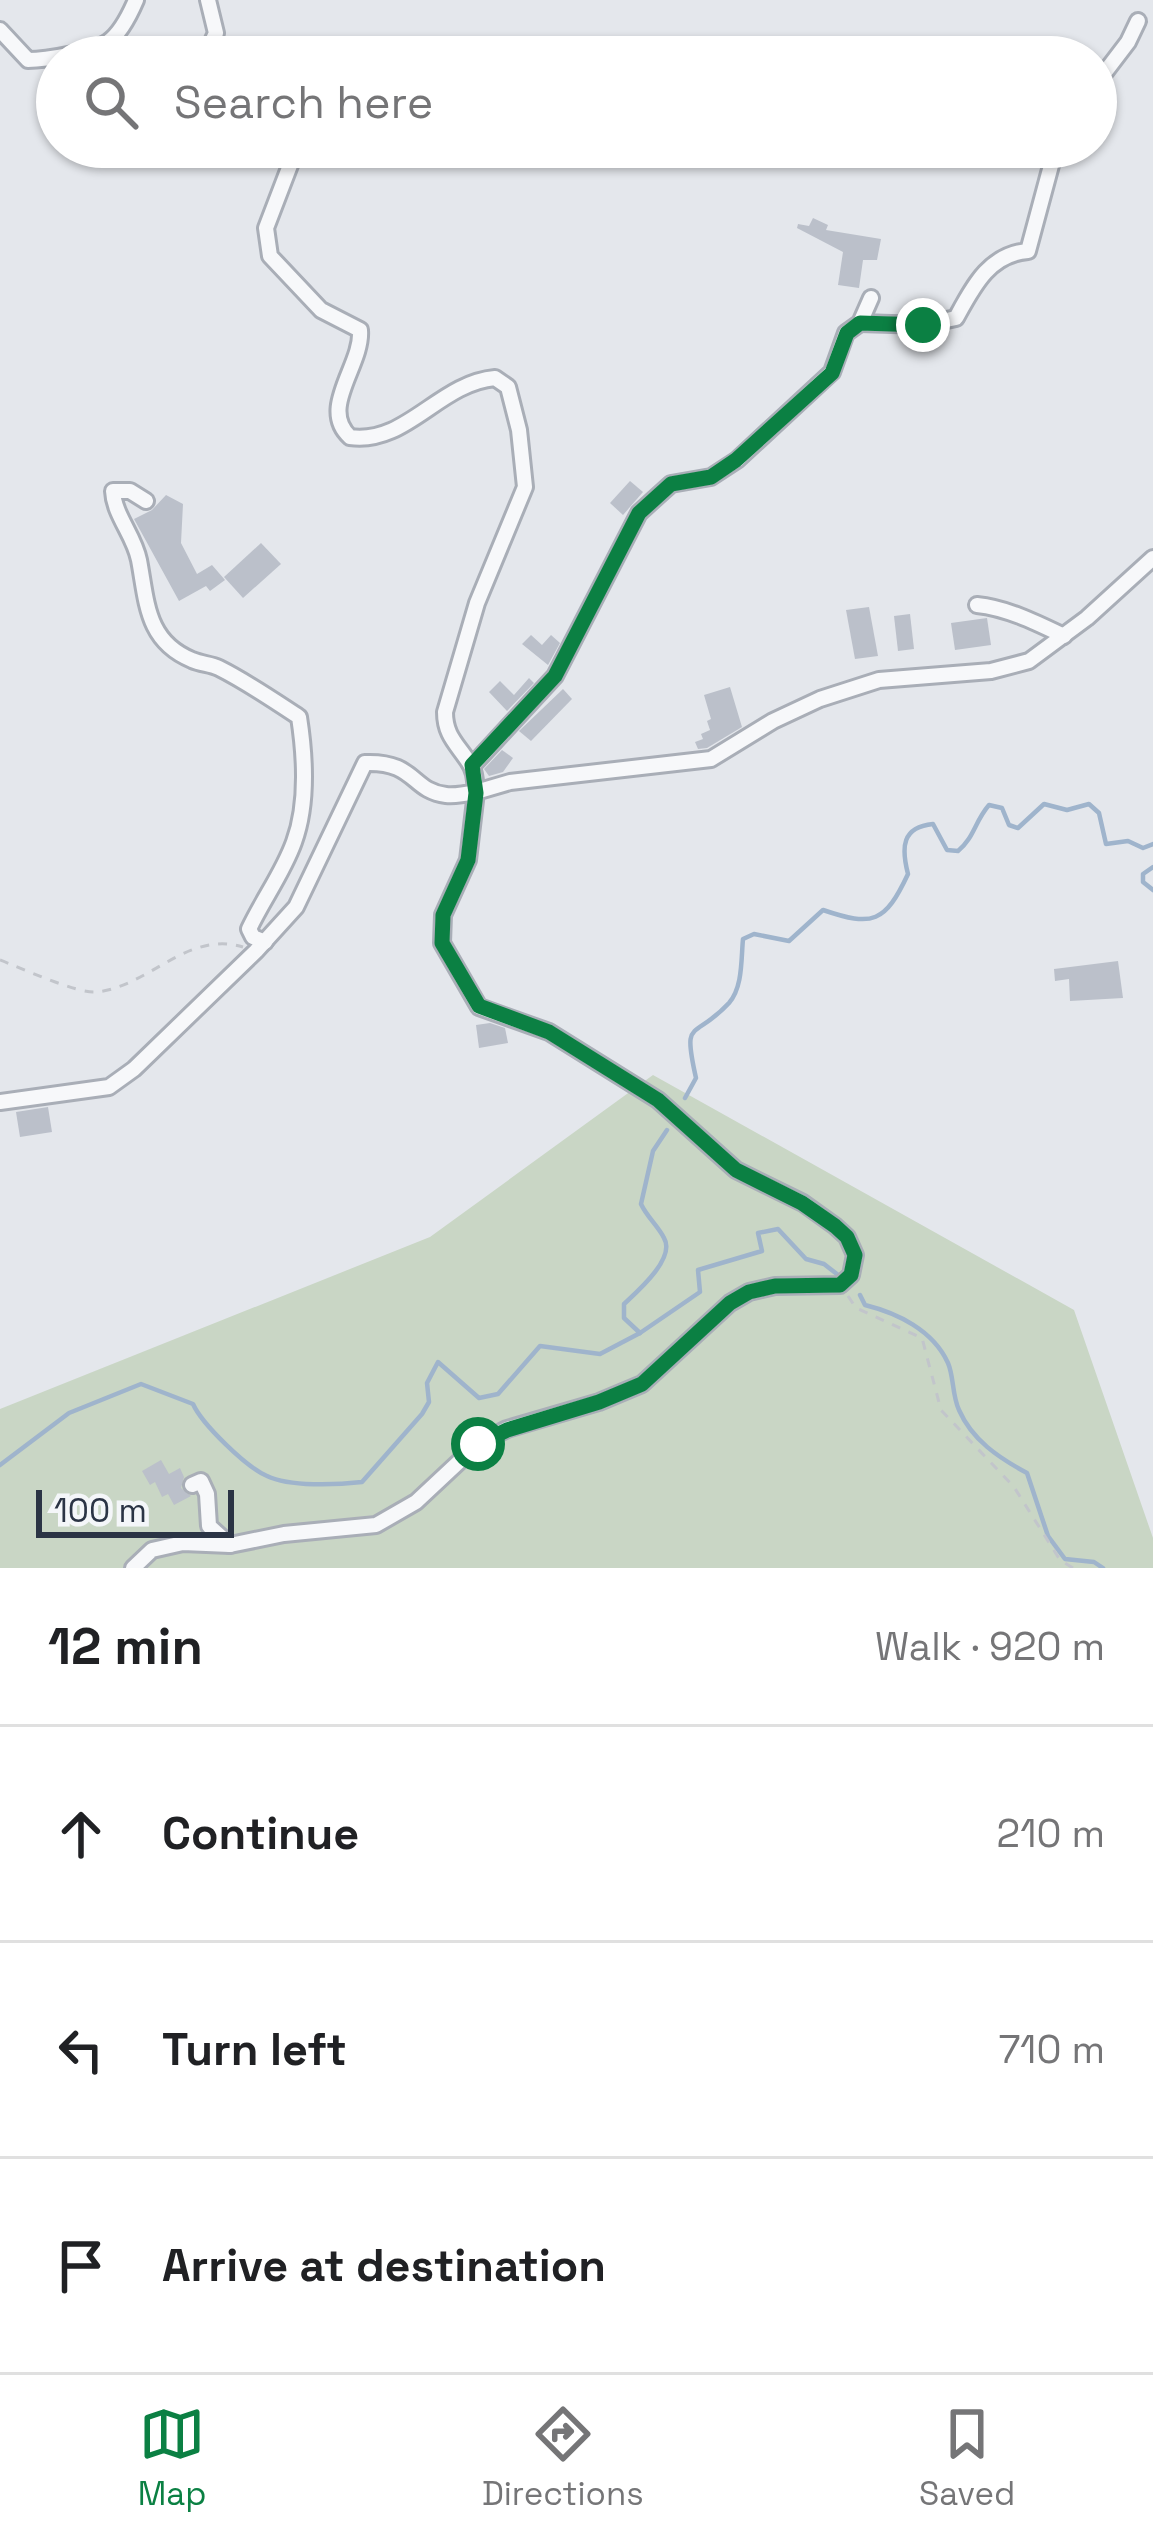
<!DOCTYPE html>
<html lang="en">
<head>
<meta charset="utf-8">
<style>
	body { margin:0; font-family:"Space Grotesk",sans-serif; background:#f2f2f2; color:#202124 }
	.scale { position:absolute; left:36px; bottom:30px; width:198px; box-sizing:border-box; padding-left:12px; border:6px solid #2b3445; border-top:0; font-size:33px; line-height:42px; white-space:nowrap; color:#2b3445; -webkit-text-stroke:9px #f4f6f9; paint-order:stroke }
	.stop { position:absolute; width:36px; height:36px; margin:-27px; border:9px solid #0b8043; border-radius:50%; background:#fff }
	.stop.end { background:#0b8043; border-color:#fff; box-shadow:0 3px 12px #0008 }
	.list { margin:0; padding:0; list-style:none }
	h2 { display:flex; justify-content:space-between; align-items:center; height:156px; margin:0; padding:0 48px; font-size:51px }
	h2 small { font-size:39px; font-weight:400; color:#757577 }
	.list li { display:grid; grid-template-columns:78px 1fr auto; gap:36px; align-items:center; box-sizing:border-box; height:216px; padding:0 48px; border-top:3px solid #e0e0e0 }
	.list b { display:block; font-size:45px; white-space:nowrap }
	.list em { font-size:39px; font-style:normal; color:#757577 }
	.icon { flex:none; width:66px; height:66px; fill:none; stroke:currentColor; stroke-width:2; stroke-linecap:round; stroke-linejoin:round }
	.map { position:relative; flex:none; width:1153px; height:1568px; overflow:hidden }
	.search { position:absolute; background:#fff; box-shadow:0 3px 9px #0004; left:36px; right:36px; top:36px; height:132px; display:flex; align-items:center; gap:30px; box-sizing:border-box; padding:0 42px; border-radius:66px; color:#757577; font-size:45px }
	.sheet { height:804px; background:#fff }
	nav { display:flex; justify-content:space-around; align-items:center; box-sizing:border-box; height:168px; border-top:3px solid #e0e0e0; background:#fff; font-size:33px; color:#757577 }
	nav a { display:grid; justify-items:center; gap:6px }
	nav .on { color:#0b8043 }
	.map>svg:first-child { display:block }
	.green { fill:#c9d6c5 }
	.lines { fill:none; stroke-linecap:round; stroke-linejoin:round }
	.stream { stroke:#9fb4cc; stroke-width:4.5 }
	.building { fill:#bbc0ca }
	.street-casing { stroke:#a9aeb7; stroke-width:20 }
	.path { stroke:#c2c5cb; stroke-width:3; stroke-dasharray:9 9; stroke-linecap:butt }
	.street { stroke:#f7f8fa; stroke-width:14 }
	.route { stroke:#0b8043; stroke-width:15 }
</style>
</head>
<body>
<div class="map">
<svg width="1153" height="1568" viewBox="0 0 1153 1568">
	<rect width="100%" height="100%" fill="#e4e7ec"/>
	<polygon class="green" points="653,1075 1074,1310 1153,1538 1153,1568 0,1568 0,1409 430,1237"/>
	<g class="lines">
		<g class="stream">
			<polyline points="1153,867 1143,874 1143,882 1153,890"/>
			<path d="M685,1098L696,1078C682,1016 694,1041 729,1003C743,987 741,959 743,939L754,934L789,941L823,910C873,927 885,923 908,874C901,847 902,827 933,824L947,850L958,851C974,838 975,821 989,805L1002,808L1009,825L1018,828L1044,804L1067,810L1089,804L1099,813L1106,844L1128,841L1143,848L1153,844"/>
			<path d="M860,1295L865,1305C897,1313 933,1330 948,1363C954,1377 952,1395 959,1410C972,1440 999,1458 1027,1473L1048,1536L1065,1559L1094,1562L1103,1568"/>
			<path d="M640,1333L624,1318V1304C638,1291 676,1258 664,1238C658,1226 647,1217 641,1204L653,1151L667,1130"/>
			<path d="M0,1465L69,1413L141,1384L193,1404C202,1424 246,1467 267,1476C290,1487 336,1485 362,1482L422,1414L429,1402L427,1383L438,1362L479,1398L498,1394L540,1346L600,1354L640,1333L700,1292L698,1270L762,1251L758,1233L778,1229L806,1259L824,1264L842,1278"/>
		</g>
	</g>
	<g class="building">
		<polygon points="813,218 828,225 826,230 881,239 877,260 863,260 859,288 838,285 843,252 797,228 798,224 809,226"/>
		<polygon points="630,481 643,492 623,515 610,503"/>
		<polygon points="166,495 183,504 181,543 197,574 212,565 225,580 210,591 206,586 179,601 134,519 152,510"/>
		<polygon points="261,543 281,564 243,598 224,577"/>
		<polygon points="869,607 878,656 855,659 846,610"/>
		<polygon points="910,614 914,649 898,651 894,616"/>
		<polygon points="987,618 991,645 955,650 951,623"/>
		<polygon points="531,635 542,645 551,635 560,643 548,665 522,644"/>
		<polygon points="529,678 534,683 507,711 489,692 500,681 514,695"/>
		<polygon points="730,687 742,727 707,748 698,749 695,742 703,739 701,734 710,730 707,721 711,719 704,695"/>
		<polygon points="563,689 572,699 531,741 519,731"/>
		<polygon points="502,750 513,758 503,772 489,776 484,769"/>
		<polygon points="1118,961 1123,998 1070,1001 1069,979 1055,981 1054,969"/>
		<polygon points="490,1023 505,1028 508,1043 479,1048 476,1025"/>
		<polygon points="48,1107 52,1132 20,1137 16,1112"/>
		<polygon points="161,1460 169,1474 180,1468 184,1477 181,1488 191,1496 174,1505 168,1494 162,1497 155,1482 150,1485 142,1471"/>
	</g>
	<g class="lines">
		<g class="street-casing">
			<g id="street">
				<path d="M0,30L28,60C46,60 93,52 108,42C121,33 130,14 136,0"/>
				<polyline points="205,57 216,33 208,0"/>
				<polyline points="1096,84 1128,42 1138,21"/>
				<polyline points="187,147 197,157 241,147"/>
				<path d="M860,323L923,325L956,318C973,287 989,254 1028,251L1056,147"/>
				<path d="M146,501L130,491H113C114,515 134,535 139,560C147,602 146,641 192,660C201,664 211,664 219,668C247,682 273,700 299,717C305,756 308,804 294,842C283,873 263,899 249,929L253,937L265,942"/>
				<path d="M977,605C1007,608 1037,623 1064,636"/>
				<polyline points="473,765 555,676 639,513 671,484 711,477 737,460 832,372 846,333 860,323 871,298"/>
				<path d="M0,1102L109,1087L134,1069L256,951L296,907L365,763C416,761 411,791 446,795C455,796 466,794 476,792C475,781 475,770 468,761C456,743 445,735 445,712L477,603L525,487L519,430L508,387L495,378C439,383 406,445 350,437C318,408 363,365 360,330L321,310L270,256L266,228L297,147"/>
				<polyline points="192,1485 201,1481 207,1494 209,1526 230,1545"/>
				<polyline points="133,1568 152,1550 183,1543 230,1545 284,1534 376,1525 416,1502 478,1444 507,1429 599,1402 642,1384 730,1303 749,1292 775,1286 840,1285 851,1275 855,1255 847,1237 835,1226 803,1203 736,1170 658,1100 549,1032 479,1007 442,943 443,915 468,860 476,792 510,782 711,759 773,721 820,699 879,680 991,671 1029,661 1087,618 1153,558"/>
			</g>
		</g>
		<g class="path">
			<path d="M0,960C21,968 78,994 96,992C149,987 187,930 243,947"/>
			<polyline points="848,1296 856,1308 922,1338 941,1410 1014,1487 1060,1560 1073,1568"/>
		</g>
		<use href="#street" class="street"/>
	</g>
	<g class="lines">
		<polyline class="route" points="478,1444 507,1430 599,1402 642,1384 730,1303 749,1292 775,1286 840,1285 851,1275 855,1255 847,1237 835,1226 802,1203 736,1170 658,1100 549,1032 479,1006 442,943 443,915 468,860 476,793 472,765 555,676 639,513 671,484 711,477 736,460 832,373 847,333 860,323 923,325"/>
	</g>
</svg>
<div class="scale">100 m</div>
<div class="stop" style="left:478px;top:1444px"></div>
<div class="stop end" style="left:923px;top:325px"></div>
<div class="search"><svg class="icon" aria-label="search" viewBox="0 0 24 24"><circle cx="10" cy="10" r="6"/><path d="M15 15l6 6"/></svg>Search here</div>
</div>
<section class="sheet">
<h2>12 min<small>Walk · 920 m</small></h2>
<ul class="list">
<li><svg class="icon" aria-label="ahead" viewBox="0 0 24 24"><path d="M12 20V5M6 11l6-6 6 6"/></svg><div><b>Continue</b></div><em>210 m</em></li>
<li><svg class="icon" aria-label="left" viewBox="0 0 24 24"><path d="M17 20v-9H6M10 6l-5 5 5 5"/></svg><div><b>Turn left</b></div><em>710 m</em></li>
<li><svg class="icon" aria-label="arrive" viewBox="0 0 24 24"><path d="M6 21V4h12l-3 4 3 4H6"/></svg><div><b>Arrive at destination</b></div></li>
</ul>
</section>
<nav>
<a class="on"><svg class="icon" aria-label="map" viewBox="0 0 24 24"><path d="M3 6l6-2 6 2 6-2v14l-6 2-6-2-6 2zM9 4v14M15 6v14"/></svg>Map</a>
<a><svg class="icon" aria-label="directions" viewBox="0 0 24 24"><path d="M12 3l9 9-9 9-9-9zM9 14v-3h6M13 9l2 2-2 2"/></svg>Directions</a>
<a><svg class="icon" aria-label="saved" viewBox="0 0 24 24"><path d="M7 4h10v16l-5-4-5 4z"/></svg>Saved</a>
</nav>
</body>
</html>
